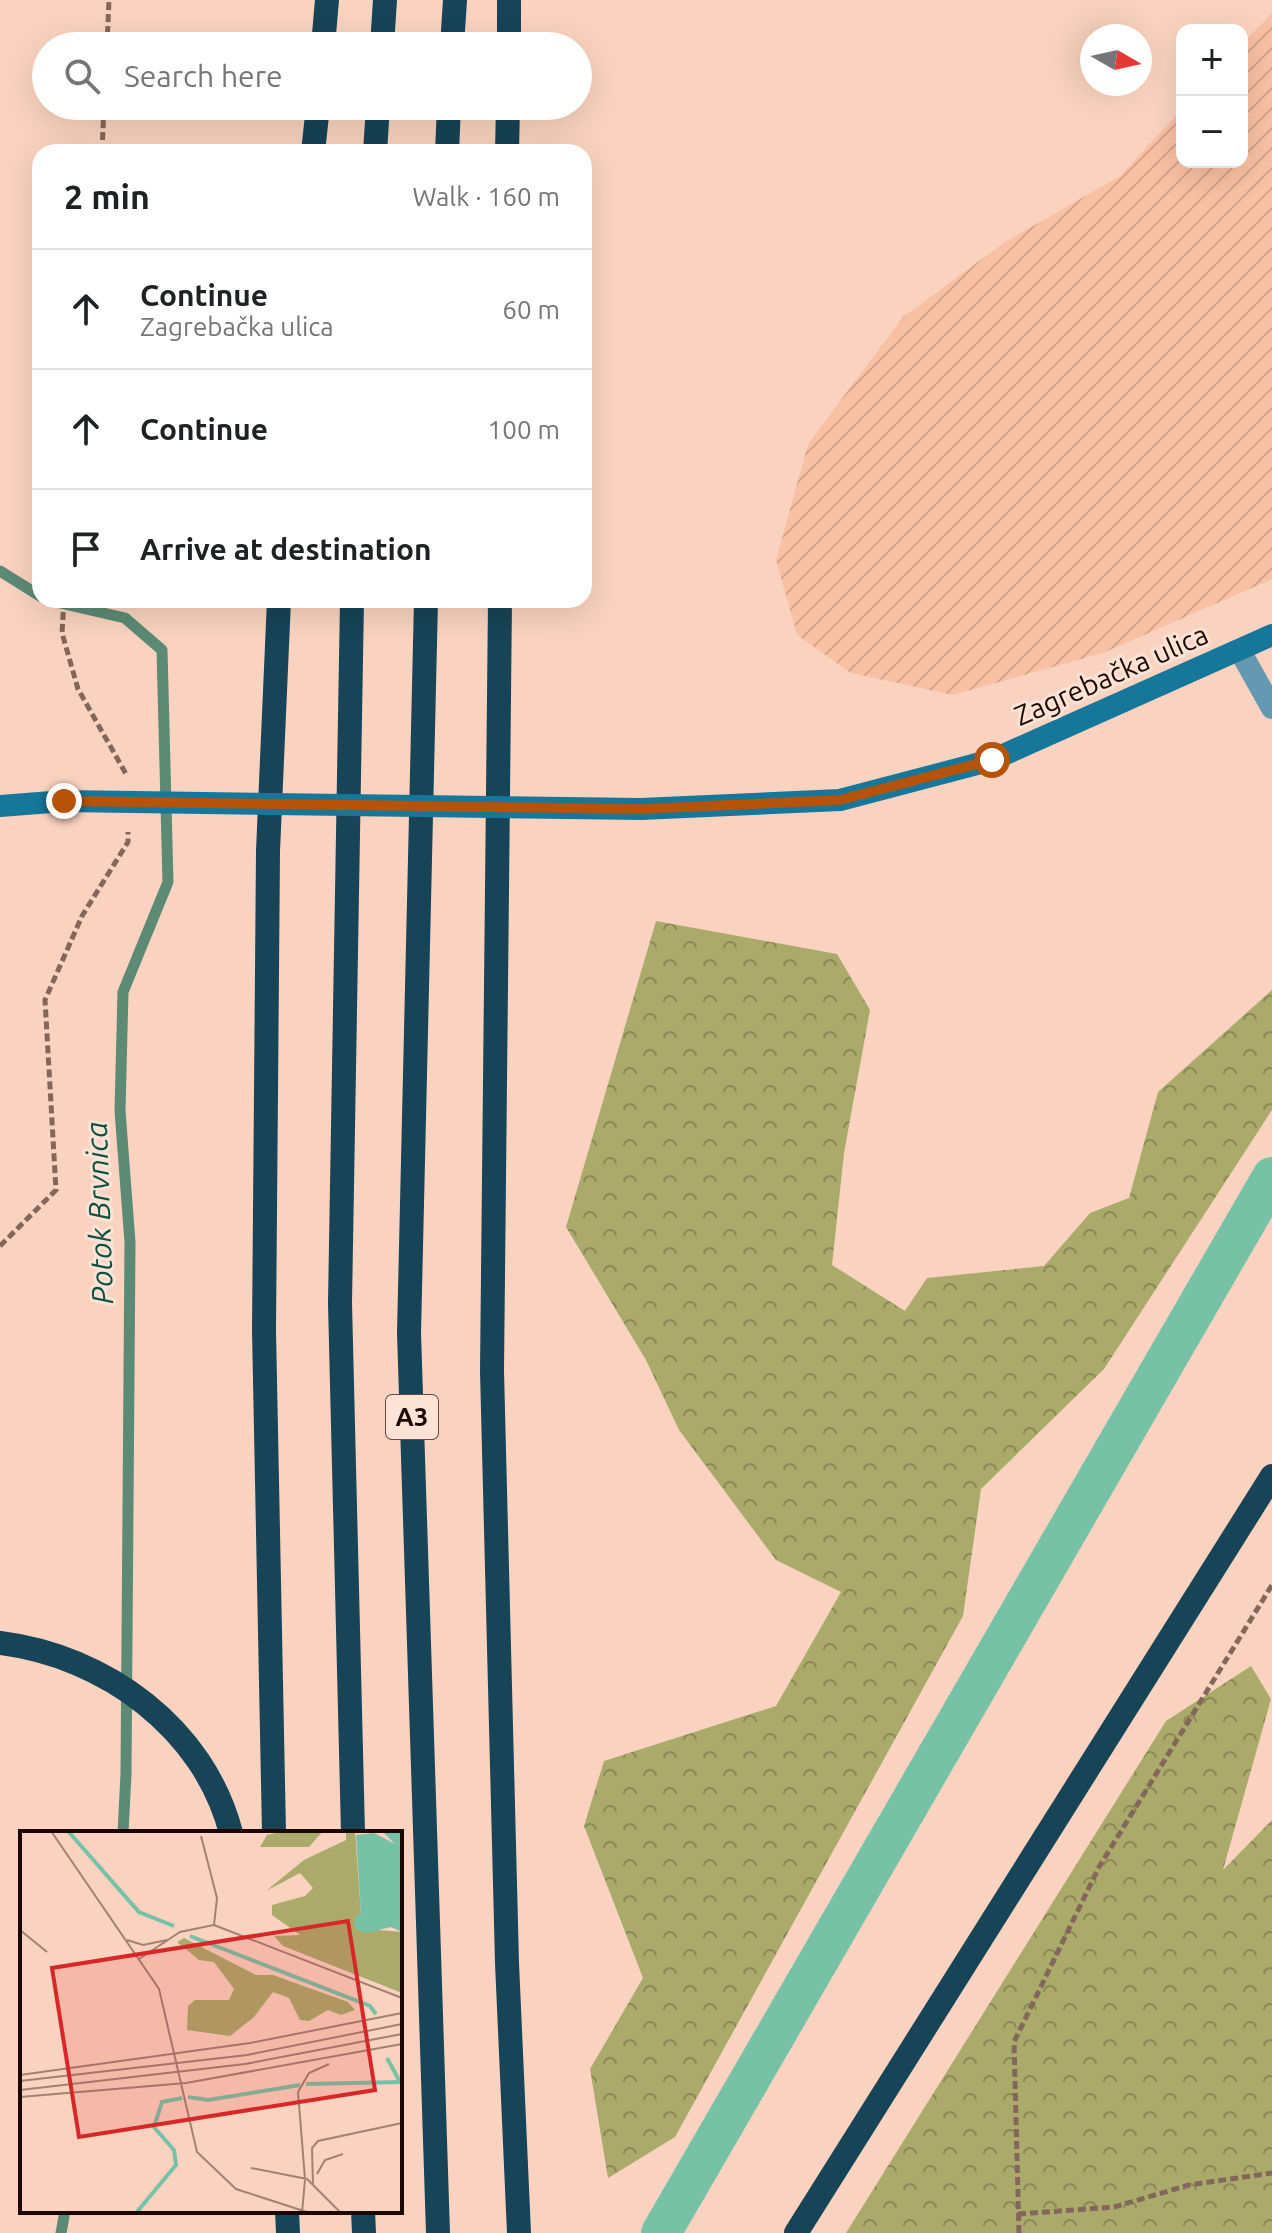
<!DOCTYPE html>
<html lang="en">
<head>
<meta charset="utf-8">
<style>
	body { margin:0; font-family:Ubuntu,sans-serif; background:#f2f2f2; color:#202124 }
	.controls { position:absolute; right:24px; top:24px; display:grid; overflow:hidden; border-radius:16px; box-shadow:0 8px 32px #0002 }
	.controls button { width:72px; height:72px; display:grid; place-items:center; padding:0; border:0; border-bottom:2px solid #e0e0e0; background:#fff; color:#202124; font:40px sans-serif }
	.compass { position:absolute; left:1080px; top:24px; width:72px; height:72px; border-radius:50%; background:#fff; box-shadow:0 8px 32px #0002; rotate:99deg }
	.stop { position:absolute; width:24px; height:24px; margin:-18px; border:6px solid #b45309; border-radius:50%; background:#fff }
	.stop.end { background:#b45309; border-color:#fff; box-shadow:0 2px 8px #0008 }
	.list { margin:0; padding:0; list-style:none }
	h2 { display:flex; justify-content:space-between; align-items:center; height:104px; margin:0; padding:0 32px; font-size:34px }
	h2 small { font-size:26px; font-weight:400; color:#757577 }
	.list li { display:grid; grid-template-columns:52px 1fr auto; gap:24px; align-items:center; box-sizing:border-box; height:120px; padding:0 32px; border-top:2px solid #e0e0e0 }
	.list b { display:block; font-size:30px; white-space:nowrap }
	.list p { margin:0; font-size:26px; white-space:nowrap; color:#757577 }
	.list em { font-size:26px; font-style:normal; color:#757577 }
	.icon { flex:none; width:44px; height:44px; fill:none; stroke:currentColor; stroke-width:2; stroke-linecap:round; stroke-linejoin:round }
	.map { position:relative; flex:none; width:1272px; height:2233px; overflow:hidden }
	.search { position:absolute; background:#fff; box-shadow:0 8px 32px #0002; left:32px; top:32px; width:560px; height:88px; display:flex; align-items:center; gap:20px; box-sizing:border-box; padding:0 28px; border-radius:44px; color:#757577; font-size:30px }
	.panel { position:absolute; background:#fff; box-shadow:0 8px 32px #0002; left:32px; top:144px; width:560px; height:464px; border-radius:24px }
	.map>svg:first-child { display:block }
	.industrial { fill:url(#industrial-furrows) }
	.forest { fill:url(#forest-crowns) }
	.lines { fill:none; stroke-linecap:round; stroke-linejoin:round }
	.stream { stroke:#5c8a75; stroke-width:11 }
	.canal { stroke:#77c2a7; stroke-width:40 }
	.path { stroke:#84675a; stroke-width:5; stroke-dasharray:8 4; stroke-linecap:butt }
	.minor { stroke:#6599b1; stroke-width:22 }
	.secondary { stroke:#16779a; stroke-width:22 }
	.motorway { stroke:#174457; stroke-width:24 }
	.secondary-bridge { stroke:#16779a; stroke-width:22 }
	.route { stroke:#b45309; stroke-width:10 }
	.labels { text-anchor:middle; stroke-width:6; stroke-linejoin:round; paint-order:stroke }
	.shield { fill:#fde3d6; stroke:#604a41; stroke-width:2 }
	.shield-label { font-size:26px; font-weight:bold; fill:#1d0801 }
	.street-label { font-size:28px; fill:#1d0801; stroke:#fde3d6 }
	.water-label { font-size:30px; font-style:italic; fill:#11503e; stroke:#fde3d6 }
	.inset-river { fill:none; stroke:#77c2a7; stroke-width:4 }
	.inset-road { fill:none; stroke:#a18273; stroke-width:2 }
	.view { fill:#d62828; fill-opacity:0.15; stroke:#d62828; stroke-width:4 }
	.inset-edge { fill:none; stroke:#1d0801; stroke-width:4 }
</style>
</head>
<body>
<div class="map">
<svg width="1272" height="2233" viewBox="0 0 1272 2233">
	<defs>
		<pattern id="industrial-furrows" width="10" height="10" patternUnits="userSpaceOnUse" patternTransform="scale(2)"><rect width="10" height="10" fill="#f9c1a4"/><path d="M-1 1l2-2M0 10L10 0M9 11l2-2" fill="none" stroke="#d5a48b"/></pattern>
		<pattern id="forest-crowns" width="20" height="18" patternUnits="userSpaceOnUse" patternTransform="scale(2)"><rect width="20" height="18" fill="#aaab6b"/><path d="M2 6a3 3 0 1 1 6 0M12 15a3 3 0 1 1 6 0" fill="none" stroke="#8a8956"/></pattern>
	</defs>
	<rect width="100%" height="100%" fill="#f9d3bf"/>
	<polygon class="industrial" points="1272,13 1272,579 1103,653 953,695 851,673 797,635 776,560 808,444 903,317 1005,242 1120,176 1182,109 1182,162 1242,162 1242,44"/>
	<g class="forest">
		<polygon points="656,921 837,954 870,1010 844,1153 832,1265 905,1311 927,1278 1044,1266 1090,1213 1129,1198 1158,1092 1272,990 1272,1110 1104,1369 981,1489 963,1616 675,2137 608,2178 590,2069 643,1978 584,1826 604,1761 776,1706 841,1592 776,1560 679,1430 646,1360 566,1227"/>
		<polygon points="1251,1666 1271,1699 1223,1870 1272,1820 1272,2233 846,2233 1166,1721"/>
	</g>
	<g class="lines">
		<g class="stream">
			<polyline points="0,571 40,596"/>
			<polyline points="47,600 125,618 162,650 168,882 123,992 120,1111 130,1242 126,1774 123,1833"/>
			<polyline points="61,2233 65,2211"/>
		</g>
		<polyline class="canal" points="661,2233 1272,1177"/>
		<g class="path">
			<polyline points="107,46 109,0"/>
			<polyline points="102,152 104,106"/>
			<polyline points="64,600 62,633 78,689 126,774"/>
			<polyline points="0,1246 56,1190 45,1000 82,916 128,842 128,832"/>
			<polyline points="1018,2214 1114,2207 1189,2185 1272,2173"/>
			<polyline points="1019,2233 1014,2042 1099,1867 1272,1585"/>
		</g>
		<polyline class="minor" points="1240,651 1272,708"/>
		<g class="secondary">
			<polyline points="0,806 64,801"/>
			<polyline points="641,809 840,800 992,760 1272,635"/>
		</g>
		<g class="motorway">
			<polyline points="323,46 327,0"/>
			<polyline points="382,46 385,0"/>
			<polyline points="452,46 455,0"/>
			<polyline points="509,46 509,0"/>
			<polyline points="313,152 318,106"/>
			<polyline points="375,152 378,106"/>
			<polyline points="447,152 449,106"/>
			<polyline points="507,152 508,106"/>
			<polyline points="352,600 340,1303 353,1833"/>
			<polyline points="426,600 409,1333 438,2233"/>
			<polyline points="500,600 492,1371 507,1963 519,2233"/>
			<path d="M0,1643C105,1656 204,1728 231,1833"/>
			<polyline points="274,1833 264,1330 268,851 279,600"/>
			<polyline points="287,2211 288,2233"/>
			<polyline points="363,2211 364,2233"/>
			<polyline points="796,2233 1272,1476"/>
		</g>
		<polyline class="secondary-bridge" points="64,801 641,809"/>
	</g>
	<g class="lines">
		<polyline class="route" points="64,801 641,809 840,800 992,760"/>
	</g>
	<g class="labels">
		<rect class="shield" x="386" y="1395" width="52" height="44" rx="6"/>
		<g class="shield-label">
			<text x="412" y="1426">A3</text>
		</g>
		<g class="street-label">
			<text transform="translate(1111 675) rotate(-24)" y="10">Zagrebačka ulica</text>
		</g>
		<g class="water-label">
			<text transform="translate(100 1213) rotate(-92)" y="10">Potok Brvnica</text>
		</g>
	</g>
	<g transform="translate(20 1831)">
		<rect width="382" height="382" fill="#f9d3bf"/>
		<path d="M265,0H303L289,16H240L247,4ZM326,0H335L341,83L335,86V97L382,101V162L263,115L254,105L280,104L252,84V74L285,65L293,57L280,42L246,60L284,29L326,9ZM164,107L236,144H253L328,171L335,179L321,184L308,179L289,190L280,189L269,167L253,161L234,186L210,205L167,199L168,175L175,169H209L214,158L194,131L179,129L157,111Z" fill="#aaab6b"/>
		<path d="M362,0H382V101L371,96L346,102L335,97V86L341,83L336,4L354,2L375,13Z" fill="#77c2a7"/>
		<path class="inset-river" d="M48,0L119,81L154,95M170,105L350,175L356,183M367,227L380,251M286,253L382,251M168,266L188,269L280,254M116,382L156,334L154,319L134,296L142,271L162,267"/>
		<path class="inset-road" d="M31,0L139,158L177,321L216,358L290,382M194,94L382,167M0,99L27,121M107,109L123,114L147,109M119,128L160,101L194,94L197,67L181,5M0,244L230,212L382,182M0,250L227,224L382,193M0,259L225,233L382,203M0,266L166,252L382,213M231,337L287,348L321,382M297,343L305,329L323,323M285,348L278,261L289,242L309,233M293,354L292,317L298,310L382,292M282,382L285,349"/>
		<path class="view" d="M328,90L355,259L59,306L32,137Z"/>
		<rect width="382" height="382" class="inset-edge"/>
	</g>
</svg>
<div class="controls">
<button>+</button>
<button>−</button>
</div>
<svg class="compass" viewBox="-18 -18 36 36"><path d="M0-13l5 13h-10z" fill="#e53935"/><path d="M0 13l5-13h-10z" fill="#757577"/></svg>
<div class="stop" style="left:992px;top:760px"></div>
<div class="stop end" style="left:64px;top:801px"></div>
<div class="search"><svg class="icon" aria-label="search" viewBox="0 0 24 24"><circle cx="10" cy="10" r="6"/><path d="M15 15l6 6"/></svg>Search here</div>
<section class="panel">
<h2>2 min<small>Walk · 160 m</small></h2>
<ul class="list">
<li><svg class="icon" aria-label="ahead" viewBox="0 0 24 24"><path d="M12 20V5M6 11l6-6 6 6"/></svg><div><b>Continue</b><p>Zagrebačka ulica</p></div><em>60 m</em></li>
<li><svg class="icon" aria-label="ahead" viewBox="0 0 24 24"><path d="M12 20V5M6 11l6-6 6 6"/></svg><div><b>Continue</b></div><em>100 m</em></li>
<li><svg class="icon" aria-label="arrive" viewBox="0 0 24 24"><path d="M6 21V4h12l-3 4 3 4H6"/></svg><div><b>Arrive at destination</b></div></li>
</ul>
</section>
</div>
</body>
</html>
